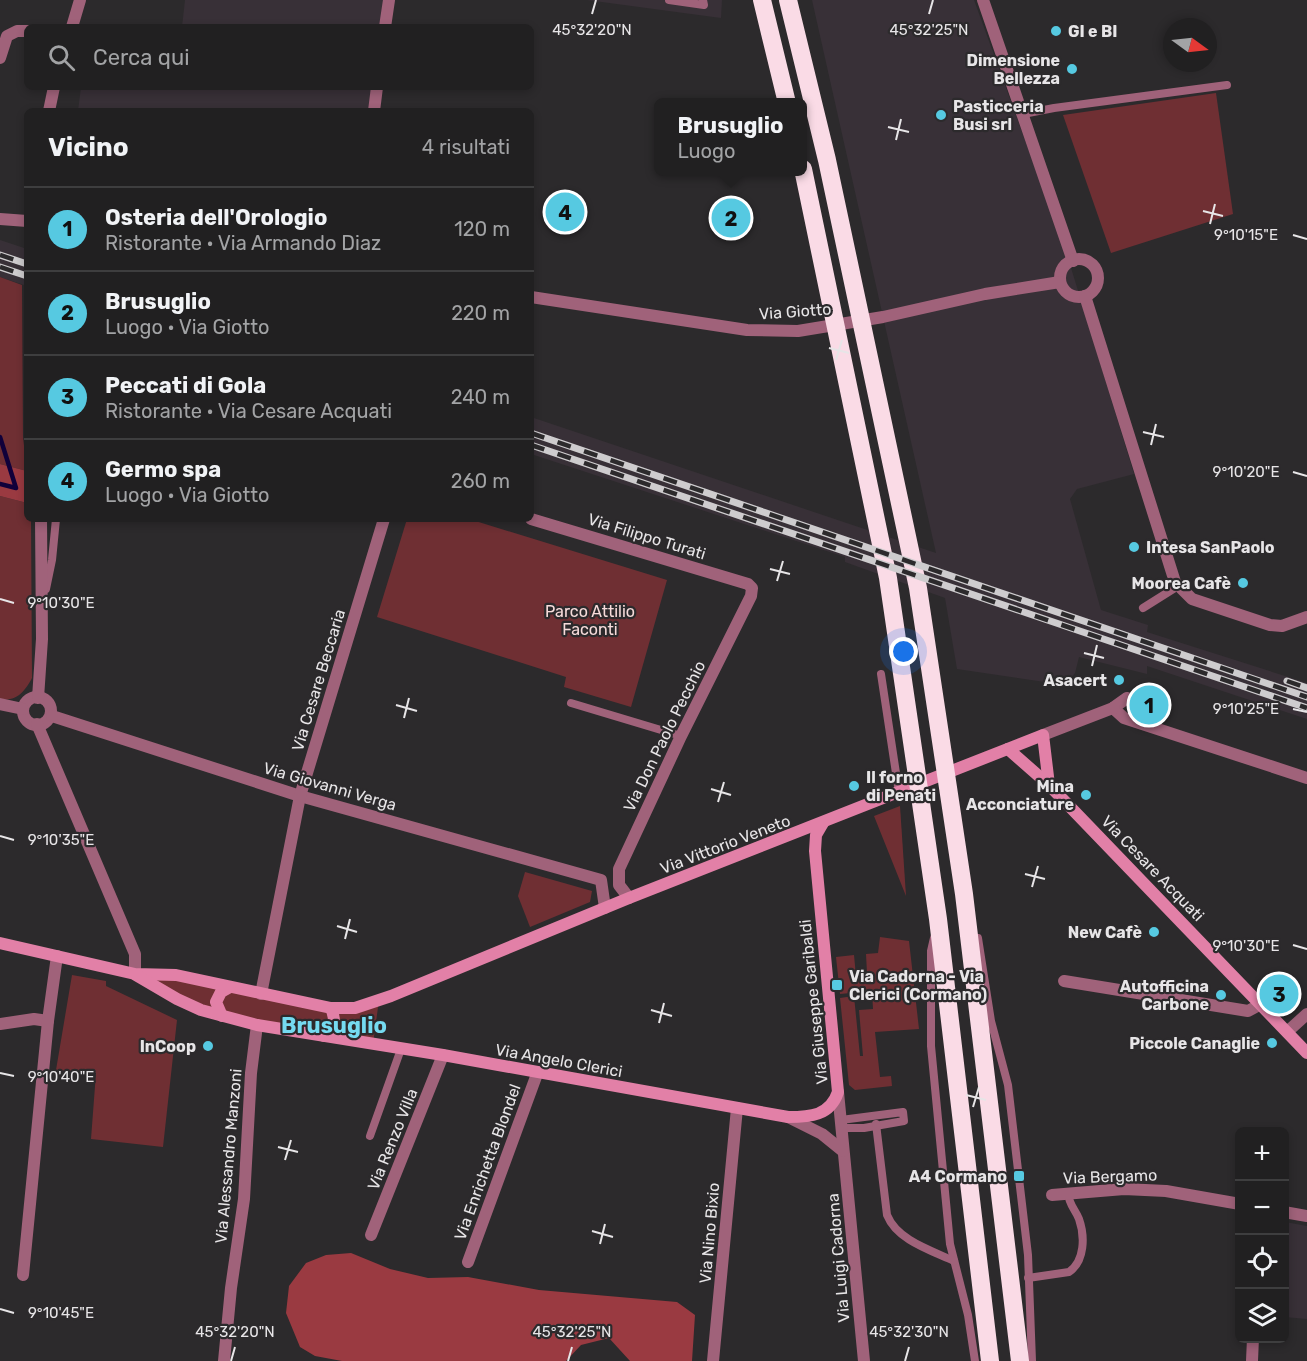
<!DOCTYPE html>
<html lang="it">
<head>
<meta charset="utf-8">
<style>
	body { margin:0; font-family:Rubik,sans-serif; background:#29282a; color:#f1f3f6 }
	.controls { position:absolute; right:18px; bottom:18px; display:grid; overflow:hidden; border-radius:9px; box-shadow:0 3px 9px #0003 }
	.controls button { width:54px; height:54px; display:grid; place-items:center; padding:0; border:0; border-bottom:2px solid #3e3e3f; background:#212021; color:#f1f3f6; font:30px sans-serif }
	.compass { position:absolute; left:1163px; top:18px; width:54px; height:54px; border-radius:50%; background:#212021; box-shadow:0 3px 9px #0003; rotate:105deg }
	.you { position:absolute; left:904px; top:652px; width:21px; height:21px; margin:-15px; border:4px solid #fff; border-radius:50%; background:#1a73e8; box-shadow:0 0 0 9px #1a73e833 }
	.badge { display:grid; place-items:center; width:39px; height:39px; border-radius:50%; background:#56c9e1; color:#111; font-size:20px; font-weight:700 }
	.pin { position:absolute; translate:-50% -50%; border:3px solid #fff; box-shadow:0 2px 6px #0006 }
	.popup { position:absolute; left:654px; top:98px; width:153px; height:78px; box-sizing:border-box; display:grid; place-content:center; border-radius:9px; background:#212021; filter:drop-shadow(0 2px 4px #0005); font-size:20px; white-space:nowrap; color:#a2a3a5 }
	.popup b { font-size:22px; color:#f1f3f6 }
	.popup::after { content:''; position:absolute; left:50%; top:100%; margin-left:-12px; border:12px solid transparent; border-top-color:#212021 }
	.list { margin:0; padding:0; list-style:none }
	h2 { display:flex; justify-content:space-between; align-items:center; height:78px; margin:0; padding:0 24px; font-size:26px }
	h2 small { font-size:20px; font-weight:400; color:#a2a3a5 }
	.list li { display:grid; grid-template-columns:39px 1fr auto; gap:18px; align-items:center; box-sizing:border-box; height:84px; padding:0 24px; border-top:2px solid #3e3e3f }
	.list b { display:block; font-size:22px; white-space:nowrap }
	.list p { margin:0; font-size:20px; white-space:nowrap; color:#a2a3a5 }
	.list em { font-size:20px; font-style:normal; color:#a2a3a5 }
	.icon { flex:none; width:33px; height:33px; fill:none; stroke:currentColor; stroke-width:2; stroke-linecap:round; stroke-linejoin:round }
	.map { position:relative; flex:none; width:1307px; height:1361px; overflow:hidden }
	.search { position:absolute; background:#212021; box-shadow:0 3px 9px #0003; left:24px; top:24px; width:510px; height:66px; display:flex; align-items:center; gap:15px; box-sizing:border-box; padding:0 21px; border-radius:9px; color:#a2a3a5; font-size:22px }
	.panel { position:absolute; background:#212021; box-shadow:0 3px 9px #0003; left:24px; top:108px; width:510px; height:414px; border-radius:9px }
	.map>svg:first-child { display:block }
	.built { fill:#383037 }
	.green { fill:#6f2f33 }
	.forest { fill:#9a3a41 }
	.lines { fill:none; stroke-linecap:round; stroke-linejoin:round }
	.stream { stroke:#10003a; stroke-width:4.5 }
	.lane { stroke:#a0627a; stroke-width:8 }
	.street { stroke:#a0627a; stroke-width:12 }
	.secondary { stroke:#e280a7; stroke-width:12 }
	.highway { stroke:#fadbe6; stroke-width:18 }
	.rail-casing { stroke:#ceccce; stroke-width:7 }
	.rail { stroke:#2c2a2c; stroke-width:4.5; stroke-dasharray:14; stroke-linecap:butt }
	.ticks { fill:none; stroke:#e7e5e7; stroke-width:2 }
	.poi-dot { fill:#56c9e1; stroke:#2c2a2c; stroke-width:2 }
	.labels { text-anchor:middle; stroke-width:4.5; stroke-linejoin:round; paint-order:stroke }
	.poi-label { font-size:16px; font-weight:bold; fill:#e7e5e7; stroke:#2c2a2c; text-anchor:end }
	.street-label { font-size:16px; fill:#e7e5e7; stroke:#2c2a2c }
	.park-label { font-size:16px; fill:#f7dbda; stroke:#2c2a2c }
	.district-label { font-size:22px; font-weight:bold; fill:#75dbf1; stroke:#2c2a2c }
	.ticks-label { font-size:15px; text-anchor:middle; fill:#e7e5e7; stroke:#2c2a2c; stroke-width:4.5; stroke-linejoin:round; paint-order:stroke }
</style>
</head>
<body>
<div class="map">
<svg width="1307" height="1361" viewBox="0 0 1307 1361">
	<rect width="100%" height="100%" fill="#2c2a2c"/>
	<g class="built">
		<polygon points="185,0 384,0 381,27 182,27"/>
		<polygon points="587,0 722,0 721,18"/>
		<polygon points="812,0 974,0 1068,258 1134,474 1077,489 1070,499 1101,610 1148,625 1147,632 1307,683 1307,719 1147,666 1147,674 1079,657 1075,673 1065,685 957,669 945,598 845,562 845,557 531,454 531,417 936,553"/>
		<polygon points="81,87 373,87 369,111 78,111"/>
		<polygon points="0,240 27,249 27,286 0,277"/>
		<polygon points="1285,1222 1307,1226 1307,1319 1285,1317"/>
	</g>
	<g class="green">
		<polygon points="1216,93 1233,214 1111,253 1063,115"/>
		<polygon points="0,277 22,285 23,437 27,471 0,464"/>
		<path d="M0,496L27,503V519H31L32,678C25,691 17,702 0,699Z"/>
		<polygon points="407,519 469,519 667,580 631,707 564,687 566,677 377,617"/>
		<polygon points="900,806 906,896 874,816"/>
		<polygon points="525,872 592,891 590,902 530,927 518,896"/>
		<polygon points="880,937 909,941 919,1029 875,1032 880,1077 891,1076 892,1086 855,1090 849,1085 840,998 854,996 860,1056 863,1056 859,1010 873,1009 872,991 840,994 836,957 854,955 856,976 867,973 866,954 878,953"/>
		<polygon points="135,974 176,975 331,1008 379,1000 373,1044 222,1016"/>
		<polygon points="72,975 106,981 106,986 177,1020 163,1147 91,1139 96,1073 56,1070"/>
	</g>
	<g class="forest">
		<polygon points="0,464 27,471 27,503 0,496"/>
		<polygon points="351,1253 390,1269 428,1278 468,1277 539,1290 677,1302 695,1315 692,1361 630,1361 609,1338 581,1345 566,1361 342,1361 315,1356 300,1347 286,1313 289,1286 306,1263 326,1255"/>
	</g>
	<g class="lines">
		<polyline class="stream" points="0,437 16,488 0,484"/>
		<g class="lane">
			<polyline points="669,0 704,5 703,0"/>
			<polyline points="1023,114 1054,108 1227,85"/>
			<polyline points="46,589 52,560 56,519"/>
			<polyline points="1143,608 1178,586"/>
			<polyline points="881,674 899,793"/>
			<polyline points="571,703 681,736"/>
			<polyline points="934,938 931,951 931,1046 950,1244 968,1315 975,1361"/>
			<polyline points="978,938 991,1021 1008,1085 1028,1255 1032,1361"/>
			<polyline points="841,1120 903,1112 904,1121 864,1128 841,1128"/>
			<path d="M876,1124L887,1215C897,1240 930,1250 954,1261"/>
			<polyline points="370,1136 401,1049"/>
			<path d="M1028,1278L1069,1272C1085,1261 1085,1236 1079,1219C1075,1209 1069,1205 1068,1193"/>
		</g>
		<g class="street">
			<polyline points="983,0 1073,261"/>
			<polyline points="72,27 80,0"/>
			<polyline points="385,27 389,0"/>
			<polyline points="0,58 7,36 17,31 27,31"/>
			<polyline points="49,111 54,87"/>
			<polyline points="374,111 377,87"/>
			<polyline points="0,219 27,221"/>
			<circle cx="1079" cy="278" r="19"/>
			<polyline points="1085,296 1175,582 1192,599 1270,625 1282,626 1307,617"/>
			<polyline points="531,297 747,330 798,331 883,317 985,294 1060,282"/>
			<polyline points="531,519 748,584 752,588 751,596 681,736 619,869 619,885 629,898"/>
			<circle cx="37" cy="711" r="14"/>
			<polyline points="38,698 42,639 41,519"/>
			<polyline points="0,704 23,709"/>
			<polyline points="1113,708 1124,718 1307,778"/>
			<polyline points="52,716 300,796 601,880 605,908"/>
			<polyline points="37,724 135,954 135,974"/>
			<polyline points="1043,735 1113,708 1127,698"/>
			<polyline points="1064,981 1248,1011 1261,1004"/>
			<polyline points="261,994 300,796 384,519"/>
			<polyline points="0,1024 34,1019 48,1021"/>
			<polyline points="1287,1032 1307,1014"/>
			<polyline points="838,1092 864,1361"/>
			<polyline points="788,1117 822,1134 843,1151"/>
			<polyline points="1052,1195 1124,1189 1166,1191 1240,1204"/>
			<polyline points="1284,1212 1307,1216"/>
			<polyline points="371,1235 443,1055"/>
			<polyline points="468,1262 537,1074"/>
			<polyline points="23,1275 48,1021 57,956"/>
			<polyline points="224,1361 231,1288 244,1199 251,1073 257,1025"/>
			<polyline points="713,1361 737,1108"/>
			<polyline points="1252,1361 1253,1338"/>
		</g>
		<g class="secondary">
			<polyline points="1008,749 1049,785 1307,1053"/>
			<polyline points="0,943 135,974 176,975 331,1008 355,1008 391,996 629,898 1043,735 1049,785"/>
			<path d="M136,975L177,999L201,1010L257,1025L443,1055L788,1117C810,1117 830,1116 838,1092L815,851L816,835L823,823"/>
			<polyline points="222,1016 216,1002 221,992 230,987"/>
			<path d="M324,1036C335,1029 336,1020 331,1008"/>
		</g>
		<g class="highway">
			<polyline points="762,0 787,103"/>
			<polyline points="788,0 827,160 918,588 964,894 1020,1361"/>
			<polyline points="803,169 888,578 938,919 990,1361"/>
		</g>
		<g class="rail-casing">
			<g id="rail">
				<polyline points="0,255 27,264"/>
				<polyline points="0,267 27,276"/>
				<polyline points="531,433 1307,697"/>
				<polyline points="531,445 1307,708"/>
				<polyline points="1287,681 1307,688"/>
			</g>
		</g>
		<use href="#rail" class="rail"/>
	</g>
	<path class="ticks" d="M592,14L596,0M929,14L933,0M888,127L909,132M896,140L901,119M1203,211L1223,216M1210,224L1215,204M1293,235L1307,239M829,348L849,353M836,360L842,340M1143,432L1164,437M1151,445L1156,424M1293,472L1307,476M770,569L790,574M777,581L783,561M0,599L14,603M1084,653L1104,658M1092,666L1097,645M396,705L417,711M1293,709L1307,712M404,718L409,698M711,789L731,795M718,802L724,782M0,836L14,840M1025,874L1045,879M1032,887L1038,866M337,926L357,932M345,939L350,919M1293,945L1307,949M651,1010L672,1016M659,1023L664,1003M0,1073L14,1076M966,1095L986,1100M973,1107L979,1087M278,1147L298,1152M285,1160L291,1140M592,1231L613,1237M600,1244L605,1224M0,1309L14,1313M231,1361L235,1347M568,1361L572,1347M905,1361L909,1347"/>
	<g class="poi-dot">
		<circle cx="1056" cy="31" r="6"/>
		<circle cx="1072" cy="69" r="6"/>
		<circle cx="941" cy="115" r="6"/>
		<circle cx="1134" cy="547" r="6"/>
		<circle cx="1243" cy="583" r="6"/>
		<circle cx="1119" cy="680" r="6"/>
		<circle cx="854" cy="786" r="6"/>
		<circle cx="1086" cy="795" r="6"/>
		<circle cx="1154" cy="932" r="6"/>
		<rect x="831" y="979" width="12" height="12" rx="3"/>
		<circle cx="1221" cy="995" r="6"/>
		<circle cx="1272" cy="1043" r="6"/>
		<circle cx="208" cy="1046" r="6"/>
		<rect x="1013" y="1170" width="12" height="12" rx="3"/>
	</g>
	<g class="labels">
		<g class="poi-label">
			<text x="1068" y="37" text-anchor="start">GI e BI</text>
			<text x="1060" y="66">Dimensione<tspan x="1060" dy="18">Bellezza</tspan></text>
			<text x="953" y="112" text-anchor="start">Pasticceria<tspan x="953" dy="18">Busi srl</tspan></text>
			<text x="1146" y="553" text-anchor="start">Intesa SanPaolo</text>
			<text x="1231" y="589">Moorea Cafè</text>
			<text x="1107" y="686">Asacert</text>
			<text x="866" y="783" text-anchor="start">Il forno<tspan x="866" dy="18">di Penati</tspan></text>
			<text x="1074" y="792">Mina<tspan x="1074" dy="18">Acconciature</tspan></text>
			<text x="1142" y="938">New Cafè</text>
			<text x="849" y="982" text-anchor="start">Via Cadorna - Via<tspan x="849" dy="18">Clerici (Cormano)</tspan></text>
			<text x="1209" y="992">Autofficina<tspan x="1209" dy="18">Carbone</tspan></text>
			<text x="1260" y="1049">Piccole Canaglie</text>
			<text x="196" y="1052">InCoop</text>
			<text x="1007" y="1182">A4 Cormano</text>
		</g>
		<g class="street-label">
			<text transform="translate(795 311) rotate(-4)" y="6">Via Giotto</text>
			<text transform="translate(647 536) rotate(17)" y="6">Via Filippo Turati</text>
			<text transform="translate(318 680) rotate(-73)" y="6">Via Cesare Beccaria</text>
			<text transform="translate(664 736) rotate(-64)" y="6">Via Don Paolo Pecchio</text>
			<text transform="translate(330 786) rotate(16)" y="6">Via Giovanni Verga</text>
			<text transform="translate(725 844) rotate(-21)" y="6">Via Vittorio Veneto</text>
			<text transform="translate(1153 868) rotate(46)" y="6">Via Cesare Acquati</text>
			<text transform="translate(813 1002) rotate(-96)" y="6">Via Giuseppe Garibaldi</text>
			<text transform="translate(559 1060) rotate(10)" y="6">Via Angelo Clerici</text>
			<text transform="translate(392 1139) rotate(-68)" y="6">Via Renzo Villa</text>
			<text transform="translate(228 1156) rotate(-85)" y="6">Via Alessandro Manzoni</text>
			<text transform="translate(487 1162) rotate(-70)" y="6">Via Enrichetta Blondel</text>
			<text transform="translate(1110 1176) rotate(-2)" y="6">Via Bergamo</text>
			<text transform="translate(709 1233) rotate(-85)" y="6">Via Nino Bixio</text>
			<text transform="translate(838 1258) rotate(-95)" y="6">Via Luigi Cadorna</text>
		</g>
		<g class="park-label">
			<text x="590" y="617">Parco Attilio<tspan x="590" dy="18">Faconti</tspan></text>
		</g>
		<g class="district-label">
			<text x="334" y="1033">Brusuglio</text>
		</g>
	</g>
	<g class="ticks-label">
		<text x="592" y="35">45°32'20"N</text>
		<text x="929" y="35">45°32'25"N</text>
		<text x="1246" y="240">9°10'15"E</text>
		<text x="1246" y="477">9°10'20"E</text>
		<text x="61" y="608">9°10'30"E</text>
		<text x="1246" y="714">9°10'25"E</text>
		<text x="61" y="845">9°10'35"E</text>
		<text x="1246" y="951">9°10'30"E</text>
		<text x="61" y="1082">9°10'40"E</text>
		<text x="61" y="1318">9°10'45"E</text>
		<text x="235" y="1337">45°32'20"N</text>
		<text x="572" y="1337">45°32'25"N</text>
		<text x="909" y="1337">45°32'30"N</text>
	</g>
</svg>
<div class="controls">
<button>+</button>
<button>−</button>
<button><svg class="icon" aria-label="locate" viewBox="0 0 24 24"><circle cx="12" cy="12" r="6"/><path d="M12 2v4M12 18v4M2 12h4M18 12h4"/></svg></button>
<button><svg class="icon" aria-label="layers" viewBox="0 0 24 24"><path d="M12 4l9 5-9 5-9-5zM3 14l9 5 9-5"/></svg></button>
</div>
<svg class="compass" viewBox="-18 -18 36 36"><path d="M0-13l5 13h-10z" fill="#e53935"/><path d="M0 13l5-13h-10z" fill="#a2a3a5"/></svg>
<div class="you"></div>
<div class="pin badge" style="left:1149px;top:705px">1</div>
<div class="pin badge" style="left:731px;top:218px">2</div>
<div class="popup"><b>Brusuglio</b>Luogo</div>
<div class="pin badge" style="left:1279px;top:994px">3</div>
<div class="pin badge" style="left:565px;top:212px">4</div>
<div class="search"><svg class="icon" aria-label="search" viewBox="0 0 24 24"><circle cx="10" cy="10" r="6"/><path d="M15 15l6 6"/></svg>Cerca qui</div>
<section class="panel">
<h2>Vicino<small>4 risultati</small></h2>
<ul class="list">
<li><span class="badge">1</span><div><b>Osteria dell'Orologio</b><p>Ristorante · Via Armando Diaz</p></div><em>120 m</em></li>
<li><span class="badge">2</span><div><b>Brusuglio</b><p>Luogo · Via Giotto</p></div><em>220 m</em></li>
<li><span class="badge">3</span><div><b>Peccati di Gola</b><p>Ristorante · Via Cesare Acquati</p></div><em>240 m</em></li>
<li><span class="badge">4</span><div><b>Germo spa</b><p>Luogo · Via Giotto</p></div><em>260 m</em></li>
</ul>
</section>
</div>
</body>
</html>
